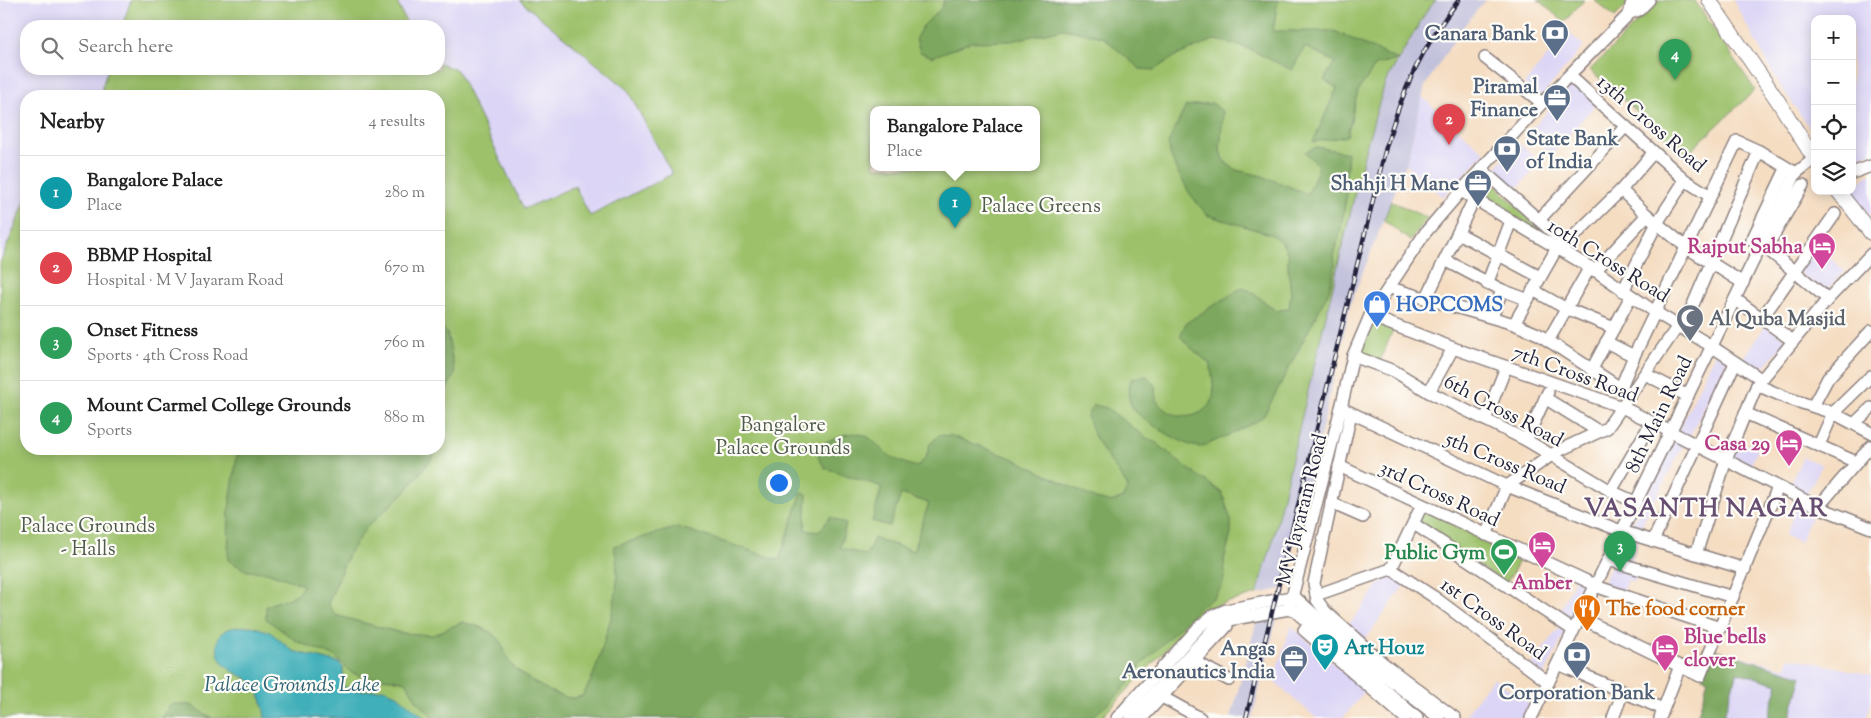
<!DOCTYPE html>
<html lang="en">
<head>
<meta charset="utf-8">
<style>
	body { margin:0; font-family:"Sorts Mill Goudy",serif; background:#f2f2f2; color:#222 }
	.controls { position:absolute; right:15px; top:15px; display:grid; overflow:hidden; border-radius:10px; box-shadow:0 2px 12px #0003 }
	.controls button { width:45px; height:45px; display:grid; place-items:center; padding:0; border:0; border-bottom:1px solid #e0e0e0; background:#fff; color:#222; font:25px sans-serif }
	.you { position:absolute; left:778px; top:482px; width:18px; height:18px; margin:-12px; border:4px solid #fff; border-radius:50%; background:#1a73e8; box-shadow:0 0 0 8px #1a73e833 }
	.badge { display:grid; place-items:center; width:32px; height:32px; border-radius:50%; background:#1f6fb2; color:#fff; font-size:16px; font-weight:700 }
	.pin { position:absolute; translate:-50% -41px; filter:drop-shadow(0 1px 2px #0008) }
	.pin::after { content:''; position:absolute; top:26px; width:18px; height:15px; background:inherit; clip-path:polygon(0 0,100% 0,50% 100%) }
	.popup { position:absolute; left:870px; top:106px; width:170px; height:65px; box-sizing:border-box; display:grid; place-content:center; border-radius:10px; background:#fff; filter:drop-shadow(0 1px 4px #0005); font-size:16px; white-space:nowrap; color:#767676 }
	.popup b { font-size:19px; color:#222 }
	.popup::after { content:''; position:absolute; left:50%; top:100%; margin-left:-10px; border:10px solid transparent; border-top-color:#fff }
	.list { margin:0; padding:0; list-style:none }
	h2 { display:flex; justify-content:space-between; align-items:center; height:65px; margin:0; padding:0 20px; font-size:21px }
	h2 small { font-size:16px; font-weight:400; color:#767676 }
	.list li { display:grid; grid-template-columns:32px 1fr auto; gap:15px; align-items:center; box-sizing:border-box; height:75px; padding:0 20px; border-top:1px solid #e0e0e0 }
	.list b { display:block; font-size:19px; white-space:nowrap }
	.list p { margin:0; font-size:16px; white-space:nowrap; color:#767676 }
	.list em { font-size:16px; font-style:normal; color:#767676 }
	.icon { flex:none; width:28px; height:28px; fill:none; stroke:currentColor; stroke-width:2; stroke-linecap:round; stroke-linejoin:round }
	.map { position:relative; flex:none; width:1871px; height:718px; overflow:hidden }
	.search { position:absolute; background:#fff; box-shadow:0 2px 12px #0003; left:20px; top:20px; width:425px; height:55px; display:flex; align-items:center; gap:12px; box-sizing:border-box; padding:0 18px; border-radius:20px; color:#767676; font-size:19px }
	.panel { position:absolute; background:#fff; box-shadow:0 2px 12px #0003; left:20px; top:90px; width:425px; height:365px; border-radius:20px }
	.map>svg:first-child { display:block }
	.built { fill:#dcd5f6 }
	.industrial { fill:#c2c1dc }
	.green { fill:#9cc16b; stroke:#5f7253; fill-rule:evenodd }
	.forest { fill:#7da75f; stroke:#50644d }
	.water { fill:#3fafb9; stroke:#30687a }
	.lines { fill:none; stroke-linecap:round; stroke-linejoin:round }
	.minor-casing { stroke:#8c807e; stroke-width:14 }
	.major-casing { stroke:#8c807e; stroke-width:16 }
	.minor { stroke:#fff; stroke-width:11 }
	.major { stroke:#fff; stroke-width:14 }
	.rail-casing { stroke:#22223b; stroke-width:4.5 }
	.rail { stroke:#fdfcf7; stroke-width:2.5; stroke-dasharray:8; stroke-linecap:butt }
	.labels { text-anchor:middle; stroke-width:4.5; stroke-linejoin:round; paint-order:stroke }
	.service-label { font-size:20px; font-weight:bold; fill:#4e5e75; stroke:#fdfcf7; text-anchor:end }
	.street-label { font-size:20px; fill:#22223b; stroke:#fdfcf7 }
	.park-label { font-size:20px; fill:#4d5a4c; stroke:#fdfcf7 }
	.hotel-label { font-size:20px; font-weight:bold; fill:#b23c85; stroke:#fdfcf7; text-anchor:end }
	.shop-label { font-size:20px; font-weight:bold; fill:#366cbe; stroke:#fdfcf7; text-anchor:start }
	.worship-label { font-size:20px; font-weight:bold; fill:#5b616d; stroke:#fdfcf7; text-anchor:start }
	.leisure-label { font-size:20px; font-weight:bold; fill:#27864d; stroke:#fdfcf7; text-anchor:end }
	.food-label { font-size:20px; font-weight:bold; fill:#c56008; stroke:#fdfcf7; text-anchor:start }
	.culture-label { font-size:20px; font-weight:bold; fill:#0d838f; stroke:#fdfcf7; text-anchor:start }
	.water-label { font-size:21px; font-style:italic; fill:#2f6174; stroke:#fdfcf7 }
	.district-label { font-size:25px; font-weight:bold; letter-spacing:1px; fill:#664e72; stroke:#fdfcf7 }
</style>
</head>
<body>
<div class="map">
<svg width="1871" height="718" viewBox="0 0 1871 718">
	<rect width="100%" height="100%" fill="#fdfcf7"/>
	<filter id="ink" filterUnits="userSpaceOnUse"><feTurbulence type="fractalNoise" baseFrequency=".02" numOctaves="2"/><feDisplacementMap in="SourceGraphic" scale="10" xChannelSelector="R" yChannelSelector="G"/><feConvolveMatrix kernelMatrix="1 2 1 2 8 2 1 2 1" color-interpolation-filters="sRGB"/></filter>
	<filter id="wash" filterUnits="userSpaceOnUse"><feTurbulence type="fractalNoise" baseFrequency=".0096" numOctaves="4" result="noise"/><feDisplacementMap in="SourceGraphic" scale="20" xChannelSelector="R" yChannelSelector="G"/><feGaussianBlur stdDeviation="1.12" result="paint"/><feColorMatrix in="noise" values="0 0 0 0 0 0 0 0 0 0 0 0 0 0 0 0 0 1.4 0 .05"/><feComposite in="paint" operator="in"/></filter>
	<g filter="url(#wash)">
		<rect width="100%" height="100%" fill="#f5ddc2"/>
		<g class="built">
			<polygon points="0,0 131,0 122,26 26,26 26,69 108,69 102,87 102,96 26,96 26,199 0,263"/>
			<polygon points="396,0 519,0 627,89 672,174 590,216 574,186 524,210 457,70 439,63 439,26 409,26"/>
			<polygon points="1733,0 1871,0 1871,153 1852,160 1852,19 1815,19 1815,136 1778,82"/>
			<polygon points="1568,32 1584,46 1540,98 1524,84"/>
			<polygon points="1575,81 1598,102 1552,154 1528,133"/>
			<polygon points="1422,97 1485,153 1443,197 1406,164"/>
			<polygon points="1519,143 1541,163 1514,192 1491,172"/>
			<polygon points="1870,174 1871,175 1871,217 1849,191 1852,191 1852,188"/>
			<polygon points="1815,245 1845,271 1824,293 1797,271"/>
			<polygon points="1766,325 1787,340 1758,374 1741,362"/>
			<polygon points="1716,351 1728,359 1688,440 1677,434"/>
			<polygon points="1675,438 1685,442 1637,534 1628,531"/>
			<polygon points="1737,441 1758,449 1750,467 1732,458"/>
			<polygon points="1803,457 1822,465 1806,495 1789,486"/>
			<polygon points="1798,502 1814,510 1800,542 1785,536"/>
			<polygon points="1626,533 1638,537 1630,565 1614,560"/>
			<polygon points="1613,562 1639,570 1635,582 1627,580 1623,594 1601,587"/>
			<polygon points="1389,571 1406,583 1365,639 1348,626"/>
			<polygon points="1575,578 1589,583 1570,625 1558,616"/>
			<polygon points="1561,625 1567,629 1544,675 1531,665"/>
			<polygon points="1291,626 1365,691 1343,718 1316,718 1273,680"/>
			<polygon points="1714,649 1786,668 1789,657 1871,675 1871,697 1867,718 1696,718 1708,679 1702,677"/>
			<polygon points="1493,678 1529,704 1523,718 1463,718"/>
		</g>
		<g class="industrial">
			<polygon points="1436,0 1486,0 1461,29 1425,86 1406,164 1351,302 1322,428 1282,589 1257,594 1271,547 1366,147 1385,83 1426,12"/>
			<polygon points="1277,618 1252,718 1231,718 1256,623"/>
		</g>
		<g class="green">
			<polygon points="131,0 396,0 408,26 122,26"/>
			<path d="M519,0H1436L1426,12L1385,83L1366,147L1271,547L1257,594L1204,609L1101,718H0V263L26,199V449H439V96H102V87L108,69H439V63L457,70L524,209L575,186L590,216L672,174L627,89ZM874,109H1036V167H874Z"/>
			<polygon points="1538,0 1584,0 1564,22"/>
			<polygon points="1594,0 1631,0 1615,17"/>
			<polygon points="1659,0 1695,1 1755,90 1686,155 1590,70"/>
			<polygon points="1486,176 1552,241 1472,194"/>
			<polygon points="1391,201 1427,218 1410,241 1384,220"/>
			<polygon points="1372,322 1393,330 1379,363 1358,355"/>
			<polygon points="1423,506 1523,554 1506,584 1416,524"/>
		</g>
		<g class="forest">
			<polygon points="944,0 1278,0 1273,31 1334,31 1398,60 1376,65 1358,91 1347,136 1313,142 1337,88 1324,80 1335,62 1305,47 1292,70 1249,49 1227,42 1214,40 1176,56 1154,70 1140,69 1103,37 1063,29 1011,41 971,42 932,57 920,52 916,38 922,27 942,7"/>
			<path d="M1212,103L1223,112L1220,151L1226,163L1236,170L1262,176L1308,194L1319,166L1305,152L1317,147L1348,153L1345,189L1347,193L1339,238L1334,251L1335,266L1329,291L1268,408C1266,412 1263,417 1259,420C1254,423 1204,447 1200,447C1187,448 1138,418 1132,407C1127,396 1128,388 1132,378L1147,376L1155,386L1156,400C1158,403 1161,406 1164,409C1180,422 1206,418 1213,397C1215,388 1211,374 1211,365L1189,346L1180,336L1186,323L1243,287L1255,294L1276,311L1289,308L1291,294L1288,268V254L1282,242L1270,234L1207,215L1190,194L1176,169L1171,157L1168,143L1186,106Z"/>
			<polygon points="439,325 447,332 455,373 440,403 443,433 439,443"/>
			<path d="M1093,405L1107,408L1145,437L1158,444L1178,461L1222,493L1231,520V534L1224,560L1225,573L1222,586L1214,597L1202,605L1140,666C1136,679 1103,710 1090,718H434L417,701L406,682L392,679L365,677L352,673L334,656L298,642L266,619V606C278,600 299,599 303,585L267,572L247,571L228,560L229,509L238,449H436L433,457L405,492L366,528L348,555L328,604L335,615L401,633L433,635L462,622C474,625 487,628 497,637C504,643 505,657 511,664C521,676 555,697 571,698C575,698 579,697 582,696C594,678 599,659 605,638C615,605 621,580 614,546L678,527L779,560L802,492L807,494L805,530L819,532L830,517L846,524L840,548L866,555L874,538L913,551L929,503L901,494L890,526L872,521L882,487L825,468L818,457L822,444C832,439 848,431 860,434C870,436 875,443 882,450C893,459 904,464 917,467L926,457L930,444L939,435L952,436L1012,458L1096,499L1109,502L1122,499L1128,487C1113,463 1094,444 1087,416Z"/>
			<polygon points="1714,649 1802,676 1790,718 1768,718 1778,684 1737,672 1723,718 1697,718 1708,679 1702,677"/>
			<polygon points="171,704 191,705 212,718 162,718"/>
		</g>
		<path class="water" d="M252,626L270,632L293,651L339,663L343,667V687L357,691L384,689L396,694L425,718H265C263,704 261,694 251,682C247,677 240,676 234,672C222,665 215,655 218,640C221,626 240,627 252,626Z"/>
	</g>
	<g filter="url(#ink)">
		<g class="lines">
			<g class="minor-casing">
				<g id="minor">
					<polyline points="1630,13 1631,5 1635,0"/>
					<polyline points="1485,58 1542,103"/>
					<polyline points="1570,76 1685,180 1710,196"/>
					<polyline points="1481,169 1566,244 1562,249"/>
					<polyline points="1852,173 1871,166"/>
					<polyline points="1621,190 1647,215 1686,247 1743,283"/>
					<polyline points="1461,191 1596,271 1655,312 1708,344 1761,379"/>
					<polyline points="1539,220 1625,127"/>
					<polyline points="1458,233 1540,277"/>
					<polyline points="1772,238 1803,185"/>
					<polyline points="1566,244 1621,190 1653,153"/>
					<polyline points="1761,244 1828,299"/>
					<polyline points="1759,248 1752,240 1785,171"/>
					<polyline points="1445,260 1502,290 1492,317"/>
					<polyline points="1595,271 1647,215"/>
					<polyline points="1487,284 1511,221"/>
					<polyline points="1390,288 1514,324 1538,334 1625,391"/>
					<polyline points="1502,290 1526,299"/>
					<polyline points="1533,290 1565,308 1614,328"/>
					<polyline points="1623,291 1657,223 1685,180"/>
					<polyline points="1426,299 1474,199"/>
					<polyline points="1735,299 1793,341"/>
					<polyline points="1370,316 1453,348 1622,407 1818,507 1871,528"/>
					<polyline points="1762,318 1835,214"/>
					<polyline points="1514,324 1557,248"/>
					<polyline points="1683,328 1759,151"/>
					<polyline points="1548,341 1590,267"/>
					<polyline points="1606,342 1634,356"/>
					<polyline points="1353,356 1394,371 1429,392 1526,440 1611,491 1635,502"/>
					<polyline points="1592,369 1631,296"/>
					<polyline points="1645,374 1688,396"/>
					<polyline points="1757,385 1787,398 1833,413 1871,433"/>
					<polyline points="1621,387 1634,356 1737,141 1759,151 1796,173"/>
					<polyline points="1429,392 1453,348"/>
					<polyline points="1545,398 1598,431"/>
					<polyline points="1813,406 1828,378 1871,331"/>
					<polyline points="1341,408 1507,486 1621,531 1745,569"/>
					<polyline points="1351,413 1314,583 1317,600 1325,611 1384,664 1455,718"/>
					<polyline points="1745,413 1856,462"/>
					<polyline points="1485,420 1506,367"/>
					<polyline points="1854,424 1871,408"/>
					<polyline points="1526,440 1548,392"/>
					<polyline points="1819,445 1833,413 1871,376"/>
					<polyline points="1339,466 1591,583 1595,586 1720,628"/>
					<polyline points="1611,491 1651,423"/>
					<polyline points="1331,503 1363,517"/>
					<polyline points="1818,507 1871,446"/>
					<polyline points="1414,524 1573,630"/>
					<polyline points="1486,535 1507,486 1556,452 1607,428 1678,326"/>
					<polyline points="1653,541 1735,363"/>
					<polyline points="1696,554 1726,460 1757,385 1828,299 1871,254"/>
					<polyline points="1608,560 1733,597"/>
					<polyline points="1391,569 1434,597 1548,682"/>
					<polyline points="1316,595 1391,569 1422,505"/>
					<polyline points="1289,609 1341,408 1353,356 1370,316 1425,233 1461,191 1542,103 1630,13 1639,10 1649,0"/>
					<polyline points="1289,609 1295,611 1417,718"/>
					<polyline points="1579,617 1700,676 1778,487"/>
					<polyline points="1304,630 1405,718"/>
					<polyline points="1194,661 1229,680"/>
					<polyline points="1558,664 1663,709"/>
					<polyline points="1162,697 1200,718"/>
					<polyline points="1117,718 1199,627 1212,616 1226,610 1291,597 1297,599 1366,661 1439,718"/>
					<polyline points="1131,718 1217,625 1229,620 1289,609"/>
					<polyline points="1142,718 1227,626"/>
					<polyline points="1531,718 1796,173 1814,159"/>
					<polyline points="1613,718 1623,692"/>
					<polyline points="1660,718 1680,666"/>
				</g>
			</g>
			<g class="major-casing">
				<g id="major">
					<polyline points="1709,0 1778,101 1815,160"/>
					<polyline points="1838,191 1871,233"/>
				</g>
			</g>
			<use href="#minor" class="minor"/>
			<use href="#major" class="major"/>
			<g class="rail-casing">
				<path id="rail" d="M1246,718L1386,147C1402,91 1422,46 1459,0"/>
			</g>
			<use href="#rail" class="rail"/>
		</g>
	</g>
	<defs>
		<g id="bank-pin" transform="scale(1.4375)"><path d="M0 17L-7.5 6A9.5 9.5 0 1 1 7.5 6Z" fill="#5c6f8a" stroke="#fdfcf7"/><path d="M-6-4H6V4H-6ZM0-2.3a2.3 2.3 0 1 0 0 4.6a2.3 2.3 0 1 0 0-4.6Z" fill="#fff"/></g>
		<g id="office-pin" transform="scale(1.4375)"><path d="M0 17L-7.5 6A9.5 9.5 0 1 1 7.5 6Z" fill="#5c6f8a" stroke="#fdfcf7"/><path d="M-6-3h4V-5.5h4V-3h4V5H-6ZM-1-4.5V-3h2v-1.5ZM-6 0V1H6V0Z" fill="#fff"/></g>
		<g id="hotel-pin" transform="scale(1.4375)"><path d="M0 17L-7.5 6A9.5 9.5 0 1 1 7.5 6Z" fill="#d1479c" stroke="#fdfcf7"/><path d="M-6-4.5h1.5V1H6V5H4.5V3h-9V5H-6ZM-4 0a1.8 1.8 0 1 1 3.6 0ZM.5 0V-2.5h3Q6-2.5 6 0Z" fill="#fff"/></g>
		<g id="shop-pin" transform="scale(1.4375)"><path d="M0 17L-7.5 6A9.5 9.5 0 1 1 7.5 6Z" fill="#3f7fe0" stroke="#fdfcf7"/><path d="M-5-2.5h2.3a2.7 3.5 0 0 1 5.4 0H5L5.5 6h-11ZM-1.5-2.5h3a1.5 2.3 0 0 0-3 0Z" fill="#fff"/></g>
		<g id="mosque-pin" transform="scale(1.4375)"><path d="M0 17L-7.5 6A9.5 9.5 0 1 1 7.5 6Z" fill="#6b7280" stroke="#fdfcf7"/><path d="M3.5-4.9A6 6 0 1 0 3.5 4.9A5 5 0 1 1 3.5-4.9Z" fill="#fff"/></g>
		<g id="stadium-pin" transform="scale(1.4375)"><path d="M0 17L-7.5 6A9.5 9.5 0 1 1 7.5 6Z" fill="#2e9e5b" stroke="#fdfcf7"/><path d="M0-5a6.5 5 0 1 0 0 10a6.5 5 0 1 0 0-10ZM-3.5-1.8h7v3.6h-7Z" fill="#fff"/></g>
		<g id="restaurant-pin" transform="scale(1.4375)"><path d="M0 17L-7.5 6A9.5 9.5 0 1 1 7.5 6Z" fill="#e8710a" stroke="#fdfcf7"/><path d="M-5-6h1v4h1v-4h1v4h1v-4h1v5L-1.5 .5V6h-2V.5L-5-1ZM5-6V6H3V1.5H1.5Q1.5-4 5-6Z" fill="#fff"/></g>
		<g id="theatre-pin" transform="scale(1.4375)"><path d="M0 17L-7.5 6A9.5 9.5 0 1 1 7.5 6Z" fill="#0f9aa8" stroke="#fdfcf7"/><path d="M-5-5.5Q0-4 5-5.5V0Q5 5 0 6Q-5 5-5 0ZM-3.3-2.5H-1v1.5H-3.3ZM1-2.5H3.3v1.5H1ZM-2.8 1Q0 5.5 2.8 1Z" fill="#fff"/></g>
	</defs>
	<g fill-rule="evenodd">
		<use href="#bank-pin" x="1555" y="33"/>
		<use href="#office-pin" x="1557" y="98"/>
		<use href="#bank-pin" x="1507" y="149"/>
		<use href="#office-pin" x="1478" y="183"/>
		<use href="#hotel-pin" x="1822" y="246"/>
		<use href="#shop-pin" x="1377" y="304"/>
		<use href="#mosque-pin" x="1690" y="318"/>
		<use href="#hotel-pin" x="1789" y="443"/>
		<use href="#hotel-pin" x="1542" y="545"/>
		<use href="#stadium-pin" x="1504" y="552"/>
		<use href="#restaurant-pin" x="1587" y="608"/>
		<use href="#theatre-pin" x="1325" y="647"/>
		<use href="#hotel-pin" x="1665" y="648"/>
		<use href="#bank-pin" x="1577" y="655"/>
		<use href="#office-pin" x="1294" y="659"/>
	</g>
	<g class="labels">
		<g class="service-label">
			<text x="1536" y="40">Canara Bank</text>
			<text x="1538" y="93">Piramal<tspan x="1538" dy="23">Finance</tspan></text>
			<text x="1526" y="145" text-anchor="start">State Bank<tspan x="1526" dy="23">of India</tspan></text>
			<text x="1459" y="190">Shahji H Mane</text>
			<text x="1275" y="655">Angas<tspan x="1275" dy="23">Aeronautics India</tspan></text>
			<text x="1577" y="699" text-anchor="middle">Corporation Bank</text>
		</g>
		<g class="street-label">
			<text transform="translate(1652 123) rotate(41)" y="7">13th Cross Road</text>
			<text transform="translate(1609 260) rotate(32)" y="7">10th Cross Road</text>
			<text transform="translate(1576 373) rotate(20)" y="7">7th Cross Road</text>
			<text transform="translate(1504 410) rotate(28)" y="7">6th Cross Road</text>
			<text transform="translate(1658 414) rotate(-64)" y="7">8th Main Road</text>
			<text transform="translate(1506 462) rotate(23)" y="7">5th Cross Road</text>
			<text transform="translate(1440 493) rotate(25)" y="7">3rd Cross Road</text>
			<text transform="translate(1301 509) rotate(-76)" y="7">MV Jayaram Road</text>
			<text transform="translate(1494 618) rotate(36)" y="7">1st Cross Road</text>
		</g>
		<g class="park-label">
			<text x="1041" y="212">Palace Greens</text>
			<text x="783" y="431">Bangalore<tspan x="783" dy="23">Palace Grounds</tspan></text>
			<text x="88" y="532">Palace Grounds<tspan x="88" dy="23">- Halls</tspan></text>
		</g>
		<g class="hotel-label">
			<text x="1803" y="253">Rajput Sabha</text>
			<text x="1770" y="450">Casa 29</text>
			<text x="1542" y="589" text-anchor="middle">Amber</text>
			<text x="1684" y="643" text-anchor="start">Blue bells<tspan x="1684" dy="23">clover</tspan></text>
		</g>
		<g class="shop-label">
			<text x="1396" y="311">HOPCOMS</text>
		</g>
		<g class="worship-label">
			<text x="1709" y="325">Al Quba Masjid</text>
		</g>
		<g class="leisure-label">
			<text x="1485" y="559">Public Gym</text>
		</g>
		<g class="food-label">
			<text x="1606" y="615">The food corner</text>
		</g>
		<g class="culture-label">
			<text x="1344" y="654">Art Houz</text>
		</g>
		<g class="water-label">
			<text x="292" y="691">Palace Grounds Lake</text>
		</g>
		<g class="district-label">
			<text x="1706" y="516">VASANTH NAGAR</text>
		</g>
	</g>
</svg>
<div class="controls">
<button>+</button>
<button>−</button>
<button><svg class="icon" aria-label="locate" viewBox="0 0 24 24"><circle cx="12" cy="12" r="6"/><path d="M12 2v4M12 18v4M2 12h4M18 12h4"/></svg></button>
<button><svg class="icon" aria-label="layers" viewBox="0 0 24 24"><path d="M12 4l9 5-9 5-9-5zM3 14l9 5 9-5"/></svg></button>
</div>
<div class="you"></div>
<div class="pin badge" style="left:955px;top:228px;background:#0f9aa8">1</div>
<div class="popup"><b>Bangalore Palace</b>Place</div>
<div class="pin badge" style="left:1449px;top:145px;background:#e0444e">2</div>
<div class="pin badge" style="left:1620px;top:572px;background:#2e9e5b">3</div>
<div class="pin badge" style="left:1675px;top:80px;background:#2e9e5b">4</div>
<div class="search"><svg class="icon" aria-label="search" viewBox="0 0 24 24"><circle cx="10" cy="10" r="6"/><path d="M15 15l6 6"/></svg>Search here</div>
<section class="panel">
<h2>Nearby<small>4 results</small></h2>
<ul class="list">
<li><span class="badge" style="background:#0f9aa8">1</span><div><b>Bangalore Palace</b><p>Place</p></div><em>280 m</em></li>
<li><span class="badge" style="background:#e0444e">2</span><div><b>BBMP Hospital</b><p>Hospital · M V Jayaram Road</p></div><em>670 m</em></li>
<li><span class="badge" style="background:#2e9e5b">3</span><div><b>Onset Fitness</b><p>Sports · 4th Cross Road</p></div><em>760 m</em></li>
<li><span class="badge" style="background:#2e9e5b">4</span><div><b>Mount Carmel College Grounds</b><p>Sports</p></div><em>880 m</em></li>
</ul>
</section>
</div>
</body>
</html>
